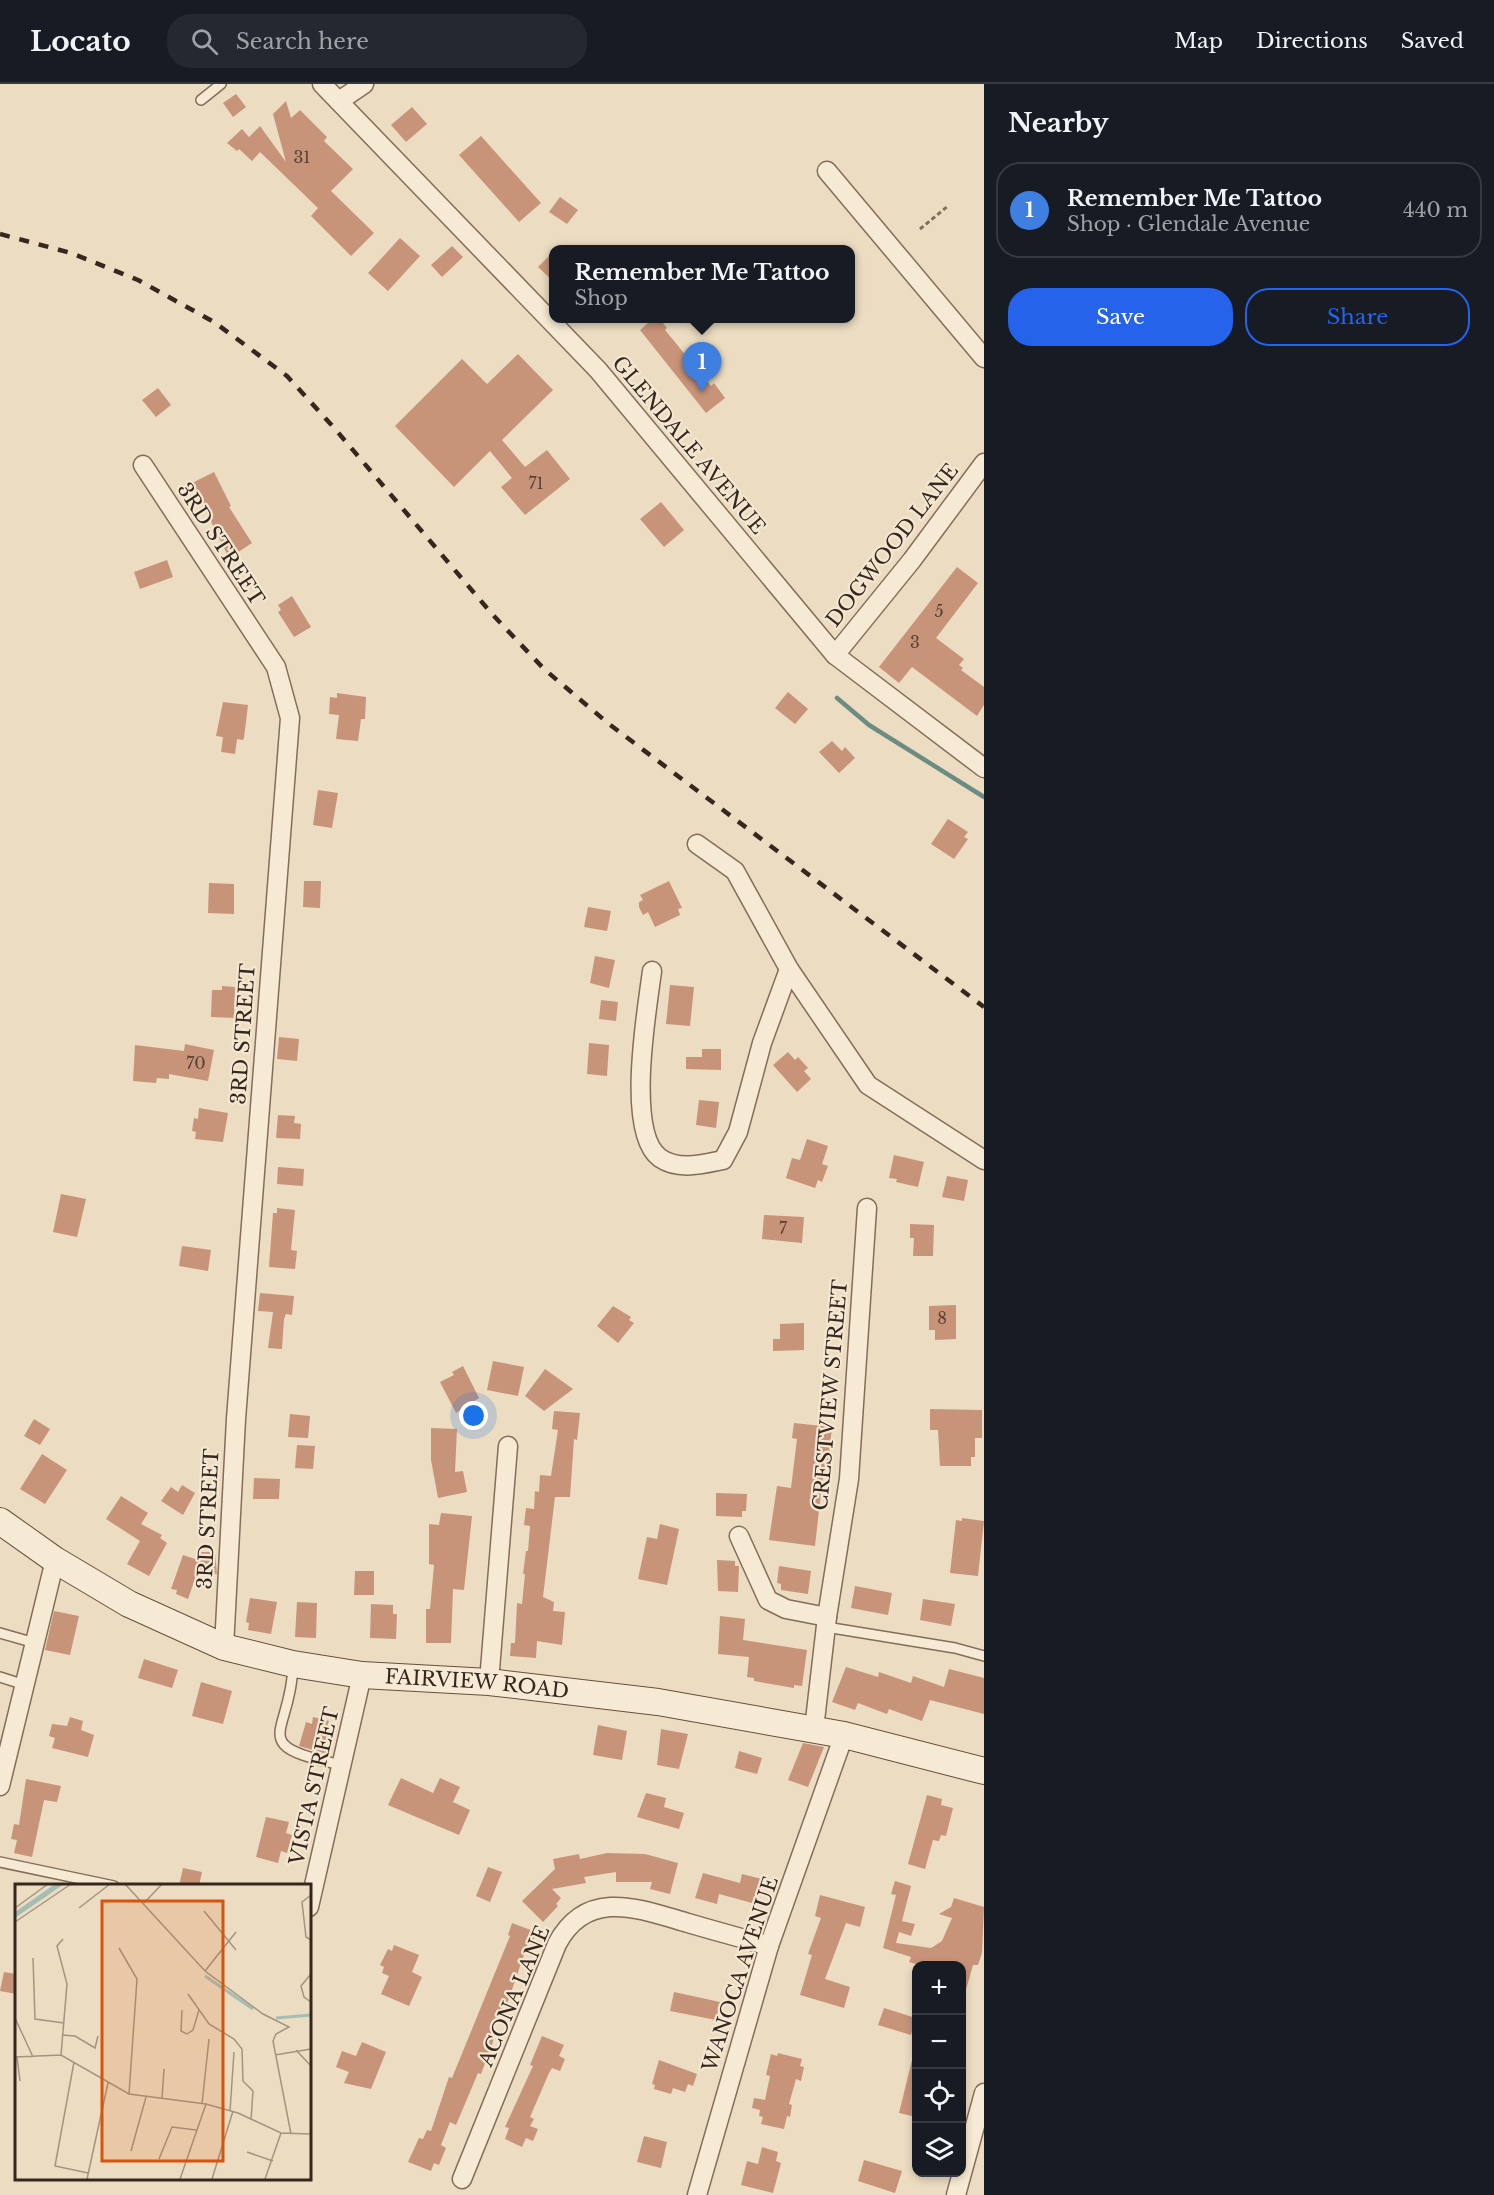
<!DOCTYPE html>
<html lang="en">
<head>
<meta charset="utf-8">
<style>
	body { margin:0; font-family:"Libre Baskerville",serif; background:#242831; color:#f1f3f6 }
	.controls { position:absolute; right:18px; bottom:18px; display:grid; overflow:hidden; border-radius:12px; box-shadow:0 3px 9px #0003 }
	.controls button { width:54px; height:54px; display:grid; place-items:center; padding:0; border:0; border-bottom:2px solid #363941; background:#171b24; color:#f1f3f6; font:30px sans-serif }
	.you { position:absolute; left:474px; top:1332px; width:21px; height:21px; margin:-15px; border:4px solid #fff; border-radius:50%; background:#1a73e8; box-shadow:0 0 0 9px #1a73e833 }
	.badge { display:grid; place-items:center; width:39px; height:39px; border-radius:50%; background:#2563eb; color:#fff; font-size:20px; font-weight:700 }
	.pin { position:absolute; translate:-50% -50px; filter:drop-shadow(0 2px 3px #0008) }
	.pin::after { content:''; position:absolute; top:32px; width:21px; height:18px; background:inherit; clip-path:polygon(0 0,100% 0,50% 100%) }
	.popup { position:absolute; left:549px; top:161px; width:306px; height:78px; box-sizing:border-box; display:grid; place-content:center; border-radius:12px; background:#171b24; filter:drop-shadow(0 2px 4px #0005); font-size:20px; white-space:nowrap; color:#9ea1a6 }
	.popup b { font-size:22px; color:#f1f3f6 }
	.popup::after { content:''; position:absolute; left:50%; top:100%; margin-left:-12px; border:12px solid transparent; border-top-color:#171b24 }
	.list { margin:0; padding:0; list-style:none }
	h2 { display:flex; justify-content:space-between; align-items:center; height:78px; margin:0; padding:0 24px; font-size:26px }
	h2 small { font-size:20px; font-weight:400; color:#9ea1a6 }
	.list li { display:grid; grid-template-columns:39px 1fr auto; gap:18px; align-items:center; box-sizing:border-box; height:96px; margin:0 12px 12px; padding:0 12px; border:2px solid #363941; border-radius:24px }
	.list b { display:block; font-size:22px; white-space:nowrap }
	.list p { margin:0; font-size:20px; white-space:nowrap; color:#9ea1a6 }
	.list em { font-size:20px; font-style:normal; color:#9ea1a6 }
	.actions { display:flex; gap:12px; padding:18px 24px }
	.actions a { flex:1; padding:14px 0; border:2px solid #2563eb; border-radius:24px; text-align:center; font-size:21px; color:#2563eb }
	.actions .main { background:#2563eb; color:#fff }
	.icon { flex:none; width:33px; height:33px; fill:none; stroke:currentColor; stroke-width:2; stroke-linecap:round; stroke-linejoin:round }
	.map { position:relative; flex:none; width:984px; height:2111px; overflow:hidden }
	header { display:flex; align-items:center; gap:36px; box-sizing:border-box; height:84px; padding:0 30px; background:#171b24; border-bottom:2px solid #363941 }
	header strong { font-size:28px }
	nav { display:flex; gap:33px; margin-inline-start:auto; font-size:21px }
	.search { width:420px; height:54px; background:#242831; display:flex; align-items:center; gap:15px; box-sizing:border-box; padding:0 21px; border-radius:24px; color:#9ea1a6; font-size:22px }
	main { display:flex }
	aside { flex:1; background:#171b24 }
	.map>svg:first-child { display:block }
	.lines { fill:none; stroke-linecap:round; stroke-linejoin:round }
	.stream { stroke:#6c8c81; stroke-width:4.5 }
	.building { fill:#c89479 }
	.lane-casing { stroke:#846d5a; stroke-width:12 }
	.street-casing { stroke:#846d5a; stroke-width:21 }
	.secondary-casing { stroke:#664f3d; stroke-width:28 }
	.path { stroke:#846d5a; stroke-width:3; stroke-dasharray:4.5 3; stroke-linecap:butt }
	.lane { stroke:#f7ead4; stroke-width:9 }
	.street { stroke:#f7ead4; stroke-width:18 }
	.secondary { stroke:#f7ead4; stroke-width:26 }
	.rail { stroke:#35271e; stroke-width:4.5; stroke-dasharray:10 10; stroke-linecap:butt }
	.labels { text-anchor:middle; stroke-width:4.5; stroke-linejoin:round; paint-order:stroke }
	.number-label { font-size:16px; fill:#5a4235 }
	.street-label { font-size:20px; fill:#35271e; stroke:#f3e7d1 }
	.inset-river { fill:none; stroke:#a4beb5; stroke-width:3 }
	.inset-road { fill:none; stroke:#a39480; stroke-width:1.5 }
	.view { fill:#d6540e; fill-opacity:0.15; stroke:#d6540e; stroke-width:3 }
	.inset-edge { fill:none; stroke:#35271e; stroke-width:3 }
</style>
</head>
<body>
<header>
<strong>Locato</strong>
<div class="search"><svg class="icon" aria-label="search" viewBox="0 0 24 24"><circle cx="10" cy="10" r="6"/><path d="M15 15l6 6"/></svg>Search here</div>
<nav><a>Map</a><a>Directions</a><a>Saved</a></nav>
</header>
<main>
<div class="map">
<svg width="984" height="2111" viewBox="0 0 984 2111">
	<rect width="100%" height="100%" fill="#ecdcc2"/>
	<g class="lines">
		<polyline class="stream" points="837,614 869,641 984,713"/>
	</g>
	<g class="building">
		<polygon points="236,10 246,23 233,33 223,19"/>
		<polygon points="286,17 291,34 300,26 327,53 324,57 353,85 331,107 374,149 351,172 311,132 318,124 260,68 252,77 239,65 237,67 227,59 242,45 249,53 260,42 286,78 273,30"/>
		<polygon points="412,23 427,40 406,58 391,41"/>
		<polygon points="481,52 541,119 519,138 459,71"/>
		<polygon points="560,113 578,126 567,140 549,128"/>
		<polygon points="400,154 420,172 388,207 368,189"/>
		<polygon points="452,162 463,173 442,193 431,181"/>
		<polygon points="554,167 554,198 538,183"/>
		<polygon points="654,234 659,234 667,244 665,246 711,302 714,299 725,314 706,329 640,246"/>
		<polygon points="518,270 553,306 502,356 525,383 547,366 570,395 525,431 501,403 512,394 490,367 454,403 395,342 462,275 487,300"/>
		<polygon points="158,304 171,321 156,333 142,316"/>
		<polygon points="214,388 231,422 229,423 252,459 229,474 192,399"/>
		<polygon points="661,418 684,446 664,463 640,435"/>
		<polygon points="167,476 173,493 140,505 134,488"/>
		<polygon points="957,483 978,499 936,554 964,575 959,581 963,584 961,586 984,603 984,621 977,632 912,583 899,599 879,583"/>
		<polygon points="292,512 311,543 294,553 278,528 281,526 278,521"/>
		<polygon points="788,608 808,625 795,640 775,624"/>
		<polygon points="337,609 366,613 365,635 361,635 358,657 336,655 339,631 329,630 330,613 337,614"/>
		<polygon points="223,618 248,621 244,654 243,656 237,655 235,670 221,668 223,653 216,652"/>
		<polygon points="832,657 842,667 845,663 855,674 839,689 819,668"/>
		<polygon points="318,706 338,709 332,744 313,741"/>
		<polygon points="948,735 968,748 964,753 968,755 954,775 931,760"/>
		<polygon points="304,797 321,797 320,824 303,823"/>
		<polygon points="669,797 682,824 678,825 680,831 655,843 648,828 643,831 639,823 639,818 643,816 640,811"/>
		<polygon points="209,799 234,800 234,830 208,829"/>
		<polygon points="588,823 611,827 607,847 584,843"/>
		<polygon points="595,872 615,876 609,904 590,899"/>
		<polygon points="670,901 694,903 690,942 666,940"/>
		<polygon points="222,902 235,903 234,934 211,933 212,906 222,906"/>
		<polygon points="601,916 618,918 616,937 599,935"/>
		<polygon points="279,953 299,955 297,977 277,975"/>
		<polygon points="589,959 609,961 607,992 587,990"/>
		<polygon points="185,960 214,966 208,997 169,990 169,995 157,994 156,999 133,997 135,961 184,967"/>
		<polygon points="702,965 721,965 721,986 686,985 686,973 702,973"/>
		<polygon points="788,968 795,976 798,973 808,984 804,987 811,995 797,1008 773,981"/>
		<polygon points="699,1016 719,1018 716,1044 696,1041"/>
		<polygon points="199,1024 228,1029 223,1058 195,1055 196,1048 192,1047 194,1034 198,1035"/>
		<polygon points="278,1031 295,1032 294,1039 301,1040 300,1055 276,1054"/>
		<polygon points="807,1055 828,1062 822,1080 828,1082 822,1098 818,1096 815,1104 786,1094 792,1074 800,1076"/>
		<polygon points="894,1071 924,1078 918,1103 896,1098 897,1095 889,1094"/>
		<polygon points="278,1083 304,1085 303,1102 277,1100"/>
		<polygon points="947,1092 968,1096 964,1117 942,1113"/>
		<polygon points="61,1110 86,1115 77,1153 53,1148"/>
		<polygon points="277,1124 295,1126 291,1166 297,1167 295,1185 269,1183 273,1129 277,1129"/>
		<polygon points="764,1131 804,1133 802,1159 762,1155"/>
		<polygon points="910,1140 934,1141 933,1172 913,1172 914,1154 910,1154"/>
		<polygon points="182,1162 211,1166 208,1187 179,1182"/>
		<polygon points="260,1209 294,1212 292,1231 286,1230 284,1235 282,1265 268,1264 273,1228 258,1227"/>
		<polygon points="956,1221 956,1255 935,1256 935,1246 929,1246 929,1222"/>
		<polygon points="613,1222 631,1233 629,1236 634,1239 618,1259 597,1242"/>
		<polygon points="804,1239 804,1266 773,1267 773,1255 780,1255 780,1240"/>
		<polygon points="493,1277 524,1283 518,1312 487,1306"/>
		<polygon points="463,1282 479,1314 456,1329 440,1298 454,1291 452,1288"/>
		<polygon points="545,1285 573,1305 544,1327 525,1312"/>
		<polygon points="930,1325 982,1326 982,1354 975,1354 975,1373 971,1373 971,1382 940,1382 938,1346 930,1346"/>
		<polygon points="554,1327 580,1329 577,1356 574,1355 570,1413 555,1413 543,1513 554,1518 553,1527 565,1528 562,1561 537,1557 536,1574 510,1572 511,1559 515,1559 517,1519 522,1520 525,1490 523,1490 526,1467 528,1467 530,1442 524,1441 526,1424 534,1425 535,1407 539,1408 540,1391 551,1392 558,1346 552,1345"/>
		<polygon points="290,1330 310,1332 308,1354 288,1353"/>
		<polygon points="34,1335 50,1345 40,1361 24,1352"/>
		<polygon points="794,1339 832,1343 827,1391 823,1391 815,1462 769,1456 777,1402 791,1404 797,1355 792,1354"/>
		<polygon points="431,1344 457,1345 455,1388 463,1387 467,1408 438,1414 431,1376"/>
		<polygon points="297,1361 315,1362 313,1385 295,1384"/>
		<polygon points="42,1370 67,1386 45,1420 20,1405"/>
		<polygon points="254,1394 280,1395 279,1415 253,1415"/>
		<polygon points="182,1401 195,1409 183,1431 161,1417 171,1403 178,1408"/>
		<polygon points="716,1409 747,1410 746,1427 742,1427 742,1433 716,1432"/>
		<polygon points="121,1412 148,1429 141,1440 162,1451 160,1454 167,1459 149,1492 127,1480 140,1457 106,1435"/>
		<polygon points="441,1429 472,1432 464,1506 453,1505 451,1559 426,1559 426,1525 430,1525 434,1481 429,1480 429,1440 439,1441"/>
		<polygon points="962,1434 984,1437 978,1492 950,1489 956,1436 962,1437"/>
		<polygon points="660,1440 679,1445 667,1501 638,1495 647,1453 657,1455"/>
		<polygon points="201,1468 215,1468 217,1490 197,1489 188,1515 176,1510 177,1506 171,1505 183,1471 201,1477"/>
		<polygon points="717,1476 735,1477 735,1482 739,1482 738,1508 718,1507"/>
		<polygon points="779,1482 811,1487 808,1510 781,1506 781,1500 777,1499"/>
		<polygon points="355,1487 374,1487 374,1511 354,1511"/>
		<polygon points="855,1502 892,1509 888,1531 851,1524"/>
		<polygon points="250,1514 277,1518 271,1550 248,1546 249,1539 246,1538"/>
		<polygon points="923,1515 955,1520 951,1542 920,1536"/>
		<polygon points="297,1518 317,1519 316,1554 295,1553"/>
		<polygon points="371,1520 393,1521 393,1530 397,1530 396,1555 370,1554"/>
		<polygon points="54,1527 79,1532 70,1571 45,1566"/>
		<polygon points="720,1532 745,1535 743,1556 807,1566 802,1602 794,1601 794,1604 754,1597 754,1594 747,1593 749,1573 718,1570"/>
		<polygon points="144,1575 178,1586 172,1604 138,1594"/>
		<polygon points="846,1583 878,1593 879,1588 911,1599 913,1592 944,1603 949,1585 984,1594 984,1630 930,1616 922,1637 889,1625 887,1630 858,1619 855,1626 832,1618"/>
		<polygon points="201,1598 232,1607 223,1640 192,1632"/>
		<polygon points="70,1633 83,1637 81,1646 94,1651 88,1673 52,1664 55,1654 49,1652 52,1640 67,1642"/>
		<polygon points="313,1633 329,1637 327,1642 334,1644 327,1670 299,1662 306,1638 312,1640"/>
		<polygon points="598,1641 627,1647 622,1676 593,1671"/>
		<polygon points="661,1645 688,1650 679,1685 657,1681"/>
		<polygon points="803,1659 824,1663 808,1703 788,1696"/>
		<polygon points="739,1667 762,1674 757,1690 735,1684"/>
		<polygon points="401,1694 433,1709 440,1694 460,1703 453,1718 470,1726 459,1751 388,1721"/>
		<polygon points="26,1695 61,1702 57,1718 44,1716 32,1773 14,1769 17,1756 11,1755 14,1740 19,1741"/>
		<polygon points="646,1709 666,1714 664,1723 684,1729 679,1745 637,1733"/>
		<polygon points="927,1711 942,1715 941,1721 953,1724 946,1752 941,1751 939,1757 933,1756 925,1785 908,1780"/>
		<polygon points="266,1733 289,1738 286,1749 292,1751 287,1769 281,1767 278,1779 256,1773"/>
		<polygon points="607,1769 645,1770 678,1779 670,1810 650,1805 652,1798 616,1798 616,1788 584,1793 586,1799 552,1805 561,1814 556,1820 558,1822 543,1838 522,1817 555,1785 553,1775 579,1770 580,1775"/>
		<polygon points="488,1783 502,1788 490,1818 476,1812"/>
		<polygon points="183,1784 202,1788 199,1802 179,1802"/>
		<polygon points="703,1789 740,1799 742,1790 762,1795 756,1820 719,1810 717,1820 695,1814"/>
		<polygon points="895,1797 911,1802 902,1837 915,1840 911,1852 899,1848 896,1859 931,1864 942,1857 952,1834 939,1830 951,1823 954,1814 984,1823 982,1869 978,1881 973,1881 965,1909 962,1909 962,1881 919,1881 909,1878 911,1873 883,1864 896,1811 891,1810"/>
		<polygon points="820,1811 865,1823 860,1843 846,1839 825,1895 850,1903 844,1924 800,1911 812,1871 808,1870 821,1834 815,1832"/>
		<polygon points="512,1839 536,1848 532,1861 528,1859 506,1923 503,1921 492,1949 495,1950 492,1961 481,1990 478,1989 456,2041 450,2038 441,2061 446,2064 439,2081 434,2079 431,2087 408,2078 419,2054 423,2055 427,2046 431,2047 449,1993 452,1994 510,1852 508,1851"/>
		<polygon points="394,1861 419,1871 412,1888 422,1893 409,1922 381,1910 389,1892 382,1889 384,1883 380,1881 388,1865 392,1867"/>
		<polygon points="4,1888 16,1890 16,1910 0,1907"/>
		<polygon points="674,1908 720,1918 716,1936 670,1927"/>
		<polygon points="884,1924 916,1934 911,1951 878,1941"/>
		<polygon points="542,1952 564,1961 559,1972 565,1975 560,1987 552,1984 549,1989 530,2033 534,2035 530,2042 538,2045 533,2057 526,2054 522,2063 505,2055 509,2044 505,2043 533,1982 530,1981"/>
		<polygon points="362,1958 386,1968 371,2005 344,1999 349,1988 336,1983 342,1967 356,1972"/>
		<polygon points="778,1969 802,1975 800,1982 804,1983 801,1997 796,1995 789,2020 792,2021 790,2033 787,2032 784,2045 761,2040 763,2033 759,2032 760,2026 752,2024 754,2014 765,2016 770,1992 766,1991 771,1970 777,1972"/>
		<polygon points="659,1976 697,1990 693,2002 688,2000 685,2008 673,2004 671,2010 654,2005 655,2001 652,2000"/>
		<polygon points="912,1976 916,1977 916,2033 899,2029"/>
		<polygon points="644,2052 667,2058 661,2084 637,2078"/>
		<polygon points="762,2063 778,2068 776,2077 781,2079 773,2109 741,2101 747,2077 758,2080"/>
		<polygon points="864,2076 902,2087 895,2109 858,2097"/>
	</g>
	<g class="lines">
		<g class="lane-casing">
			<g id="lane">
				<polyline points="201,16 221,0"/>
				<polyline points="826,1543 955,1564 984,1572"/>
				<polyline points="0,1549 35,1559"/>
				<path d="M293,1582C291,1651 244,1661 342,1681"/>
				<polyline points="0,1593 25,1601"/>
				<polyline points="0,1778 114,1802"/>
			</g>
		</g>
		<g class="street-casing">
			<g id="street">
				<polyline points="322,0 598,286 835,571 984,684"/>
				<polyline points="339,17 364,0"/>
				<polyline points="827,87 984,274"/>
				<polyline points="143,381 276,583 290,634 236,1335 224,1563"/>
				<polyline points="835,571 912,476 984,379"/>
				<polyline points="697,760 735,787 789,885 868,1001 984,1076"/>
				<path d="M652,887C647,926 625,1049 660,1074C679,1087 703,1080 723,1076L738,1048L762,959L789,885"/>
				<polyline points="739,1452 768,1516 786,1525 827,1533"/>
				<polyline points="489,1598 508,1362"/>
				<polyline points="814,1645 827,1533 849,1395 867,1124"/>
				<polyline points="0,1702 55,1476"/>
				<polyline points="309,1823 362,1591"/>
				<path d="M462,2095L557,1860C587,1803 640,1825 688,1839C715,1847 742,1854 769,1862"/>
				<polyline points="697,2111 769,1862 844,1651"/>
				<polyline points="956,2111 984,2009"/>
			</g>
		</g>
		<g class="secondary-casing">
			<g id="secondary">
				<path id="s1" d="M0,1437L55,1476L129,1520L224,1563L293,1580L362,1591L489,1598L658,1618L844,1651L984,1687"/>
			</g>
		</g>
		<polyline class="path" points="920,145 948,122"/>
		<use href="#lane" class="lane"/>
		<use href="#street" class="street"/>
		<use href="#secondary" class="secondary"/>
		<polyline class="rail" points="0,150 71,169 138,196 214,238 287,292 336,346 492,530 544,585 609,640 984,923"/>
	</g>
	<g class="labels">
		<g class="number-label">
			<text x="302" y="79">31</text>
			<text x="536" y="405">71</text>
			<text x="939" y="533">5</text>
			<text x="915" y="564">3</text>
			<text x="196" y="985">70</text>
			<text x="783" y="1150">7</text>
			<text x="942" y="1240">8</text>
		</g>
		<g class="street-label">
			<text transform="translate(689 361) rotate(50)" y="7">GLENDALE AVENUE</text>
			<text transform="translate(221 460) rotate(57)" y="7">3RD STREET</text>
			<text transform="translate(892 461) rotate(-52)" y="7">DOGWOOD LANE</text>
			<text transform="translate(243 950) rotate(-86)" y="7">3RD STREET</text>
			<text transform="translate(830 1311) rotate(-85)" y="7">CRESTVIEW STREET</text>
			<text transform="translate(208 1435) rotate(-87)" y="7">3RD STREET</text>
			<text dy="7" stroke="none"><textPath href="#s1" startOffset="514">FAIRVIEW ROAD</textPath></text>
			<text transform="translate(314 1702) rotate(-77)" y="7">VISTA STREET</text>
			<text transform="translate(740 1890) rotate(-72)" y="7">WANOCA AVENUE</text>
			<text transform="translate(514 1912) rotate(-67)" y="7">ACONA LANE</text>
		</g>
	</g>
	<g transform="translate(15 1800)">
		<rect width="296" height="296" fill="#ecdcc2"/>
		<path d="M40,0H49L0,34V28Z" fill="#a4beb5"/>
		<path class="inset-river" d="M190,92L238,125M261,134L296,131"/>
		<path class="inset-road" d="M110,0L190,87L248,130L274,143L261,150L258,157L276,250M296,11L287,18L291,53L296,56M129,19L147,0M0,24L33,0M64,24L95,0M189,27L221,66M0,38L56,0M104,64L122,95L114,210M18,74L20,135L49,139M190,87L221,48M296,90L286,102L289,113L296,118M173,110L194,140L219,155L227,165L228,197L238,207L236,236M167,126L166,147L172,150L178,146L184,126M0,134L18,173M47,151L60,152L80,164L83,152M281,166L296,182M46,171L52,100L42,62L48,55M260,171L296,165M0,173L46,171L114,210L191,220L223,229L266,249L296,250M2,173L5,197M59,178L40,282L73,289M147,214L149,185M187,220L194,155M215,227L219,168M116,267L131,213M232,268L258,277M144,275L157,243L181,246M72,295L93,199M165,295L191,220M197,295L218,227M250,295L266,249"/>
		<path class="view" d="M87,17H208V277H87Z"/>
		<rect width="296" height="296" class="inset-edge"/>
	</g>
</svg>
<div class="controls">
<button>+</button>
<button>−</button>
<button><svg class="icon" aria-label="locate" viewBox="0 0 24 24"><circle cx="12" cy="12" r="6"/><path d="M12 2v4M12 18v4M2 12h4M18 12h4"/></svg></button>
<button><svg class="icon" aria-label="layers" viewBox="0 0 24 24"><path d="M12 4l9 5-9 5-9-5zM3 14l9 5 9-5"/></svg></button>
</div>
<div class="you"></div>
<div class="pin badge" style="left:702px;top:308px;background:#3f7fe0">1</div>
<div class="popup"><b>Remember Me Tattoo</b>Shop</div>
</div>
<aside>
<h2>Nearby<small></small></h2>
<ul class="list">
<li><span class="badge" style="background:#3f7fe0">1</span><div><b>Remember Me Tattoo</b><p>Shop · Glendale Avenue</p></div><em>440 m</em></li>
</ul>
<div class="actions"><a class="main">Save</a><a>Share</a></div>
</aside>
</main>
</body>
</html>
